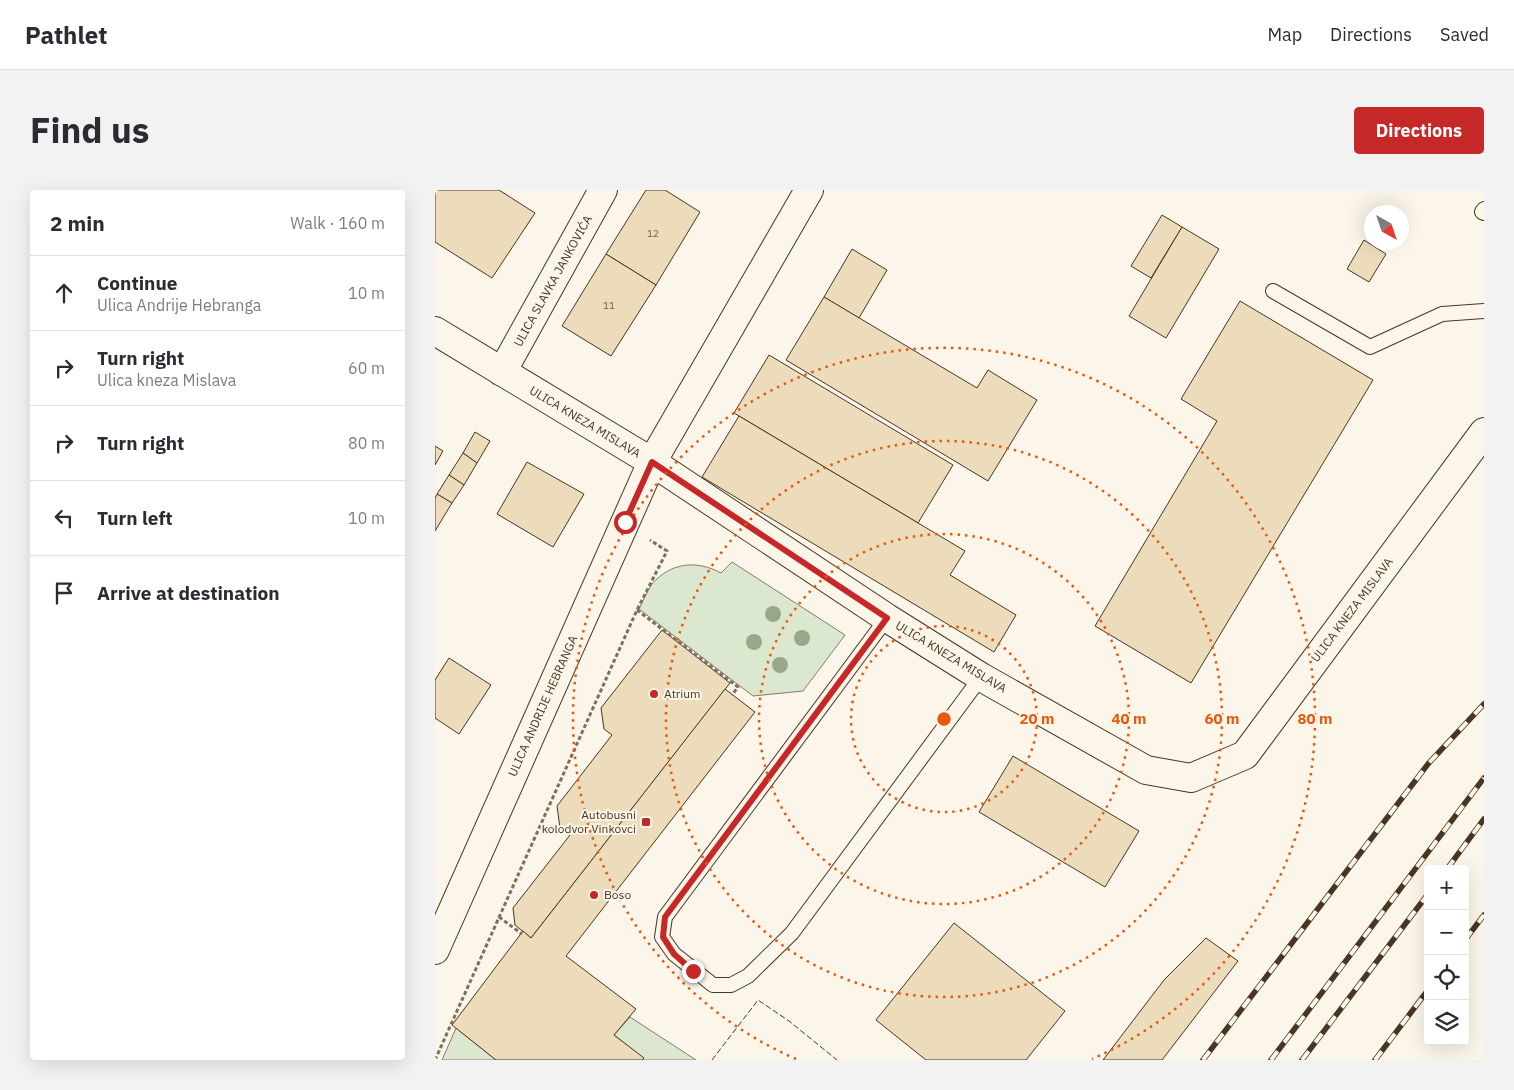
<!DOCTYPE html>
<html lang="en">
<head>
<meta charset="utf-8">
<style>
	body { margin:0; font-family:"IBM Plex Sans",sans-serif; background:#f2f2f3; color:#2b2b33 }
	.controls { position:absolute; right:15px; bottom:15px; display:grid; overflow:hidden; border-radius:5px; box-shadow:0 5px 20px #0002 }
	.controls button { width:45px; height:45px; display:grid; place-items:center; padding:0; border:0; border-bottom:1px solid #e1e1e2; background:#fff; color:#2b2b33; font:25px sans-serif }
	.compass { position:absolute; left:929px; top:15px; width:45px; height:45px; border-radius:50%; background:#fff; box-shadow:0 5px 20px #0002; rotate:140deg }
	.stop { position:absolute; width:15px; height:15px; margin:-11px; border:4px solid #c62828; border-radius:50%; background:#fff }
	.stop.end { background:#c62828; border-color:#fff; box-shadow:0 1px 5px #0008 }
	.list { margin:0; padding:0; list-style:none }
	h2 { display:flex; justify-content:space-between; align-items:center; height:65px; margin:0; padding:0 20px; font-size:21px }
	h2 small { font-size:16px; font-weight:400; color:#7c7c81 }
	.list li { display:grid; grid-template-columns:32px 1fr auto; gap:15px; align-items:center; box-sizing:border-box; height:75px; padding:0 20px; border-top:1px solid #e1e1e2 }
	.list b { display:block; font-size:19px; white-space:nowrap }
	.list p { margin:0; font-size:16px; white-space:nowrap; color:#7c7c81 }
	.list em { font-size:16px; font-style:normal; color:#7c7c81 }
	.icon { flex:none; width:28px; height:28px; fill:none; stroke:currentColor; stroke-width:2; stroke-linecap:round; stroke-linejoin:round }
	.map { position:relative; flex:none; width:1049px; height:870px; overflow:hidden; border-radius:5px }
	header { display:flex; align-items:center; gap:30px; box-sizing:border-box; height:70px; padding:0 25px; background:#fff; border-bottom:1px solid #e1e1e2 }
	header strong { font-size:24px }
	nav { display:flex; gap:28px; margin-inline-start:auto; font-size:18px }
	.intro { display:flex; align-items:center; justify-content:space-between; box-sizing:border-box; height:120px; padding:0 30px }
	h1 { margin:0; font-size:35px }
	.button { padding:12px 22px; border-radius:5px; background:#c62828; color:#fff; font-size:18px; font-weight:700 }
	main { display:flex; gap:30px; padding:0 30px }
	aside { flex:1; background:#fff; border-radius:5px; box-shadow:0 5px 20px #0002 }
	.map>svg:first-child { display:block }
	.green { fill:#dce7d0; stroke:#887966 }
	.building { fill:#ecdcbc; stroke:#4a3520 }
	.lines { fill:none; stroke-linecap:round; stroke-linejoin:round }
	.lane-casing { stroke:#4a3520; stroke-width:16 }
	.street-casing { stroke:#4a3520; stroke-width:30 }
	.secondary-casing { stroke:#4a3520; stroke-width:30 }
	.path { stroke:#7f6f5c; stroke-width:3; stroke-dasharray:4 2.5; stroke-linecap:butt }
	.lane { stroke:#fbf6e9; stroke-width:14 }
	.street { stroke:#fbf6e9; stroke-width:28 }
	.secondary { stroke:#fbf6e9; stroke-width:28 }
	.rail-casing { stroke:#4a3520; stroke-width:5.5 }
	.rail { stroke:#fbf6e9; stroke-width:4; stroke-dasharray:11; stroke-linecap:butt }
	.fence { stroke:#4a3520; stroke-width:1; stroke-dasharray:6 2.5; stroke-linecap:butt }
	.tree { fill:#96a887 }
	.route { stroke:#c62828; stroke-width:6 }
	.ring { fill:none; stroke:#e8590c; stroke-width:2.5; stroke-dasharray:2.5 5 }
	.poi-dot { fill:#c62828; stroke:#fbf6e9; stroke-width:2 }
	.labels { text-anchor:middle; stroke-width:4; stroke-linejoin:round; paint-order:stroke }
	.number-label { font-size:10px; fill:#725f47 }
	.street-label { font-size:12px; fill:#4a3520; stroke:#fbf6e9 }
	.poi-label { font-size:12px; fill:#4a3520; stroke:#fbf6e9; text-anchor:start }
	.centre { fill:#e8590c; stroke:#fbf6e9; stroke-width:2.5 }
	.ring-label { font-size:15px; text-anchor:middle; font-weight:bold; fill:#e8590c; stroke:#fbf6e9; stroke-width:4; stroke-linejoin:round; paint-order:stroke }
</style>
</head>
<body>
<header>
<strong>Pathlet</strong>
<nav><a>Map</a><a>Directions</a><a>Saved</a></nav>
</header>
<div class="intro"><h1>Find us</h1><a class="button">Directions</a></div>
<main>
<aside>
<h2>2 min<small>Walk · 160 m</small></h2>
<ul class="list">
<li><svg class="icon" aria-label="ahead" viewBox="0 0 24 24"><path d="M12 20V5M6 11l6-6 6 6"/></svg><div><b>Continue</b><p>Ulica Andrije Hebranga</p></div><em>10 m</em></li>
<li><svg class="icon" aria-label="right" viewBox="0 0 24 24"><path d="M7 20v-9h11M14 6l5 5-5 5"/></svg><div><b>Turn right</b><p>Ulica kneza Mislava</p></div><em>60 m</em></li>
<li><svg class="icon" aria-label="right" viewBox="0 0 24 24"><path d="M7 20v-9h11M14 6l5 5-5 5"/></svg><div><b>Turn right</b></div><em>80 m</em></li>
<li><svg class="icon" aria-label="left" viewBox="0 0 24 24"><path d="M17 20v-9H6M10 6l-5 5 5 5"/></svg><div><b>Turn left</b></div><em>10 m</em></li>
<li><svg class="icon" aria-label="arrive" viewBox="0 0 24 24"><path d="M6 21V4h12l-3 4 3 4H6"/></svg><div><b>Arrive at destination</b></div></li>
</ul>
</aside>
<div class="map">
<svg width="1049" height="870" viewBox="0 0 1049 870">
	<rect width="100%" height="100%" fill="#fbf6e9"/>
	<g class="green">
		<path d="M297,372L410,445L368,501L318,506L204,419C208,411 212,401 217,394C236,372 262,370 286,383Z"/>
		<polygon points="195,827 261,870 207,870 208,868 179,845"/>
		<polygon points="21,838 61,870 7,870"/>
	</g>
	<g class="building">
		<polygon points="0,0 64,0 100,23 57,88 0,52"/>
		<polygon points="211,0 230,0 265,22 221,95 171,64"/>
		<polygon points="727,25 747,37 716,88 696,76"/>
		<polygon points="747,37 784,59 731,148 694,126"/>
		<polygon points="929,50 951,64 934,92 912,79"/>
		<polygon points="417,59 452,80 424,128 389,107"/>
		<polygon points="171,64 221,95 176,166 127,136"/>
		<polygon points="389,107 542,198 553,180 602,210 553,291 351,170"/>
		<polygon points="805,111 938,190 756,493 660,436 782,231 746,209"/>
		<polygon points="334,165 518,275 483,333 299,223"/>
		<polygon points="304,226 530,361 515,385 581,425 559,462 267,287"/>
		<polygon points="40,242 55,251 42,273 28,263"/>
		<polygon points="0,256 8,261 0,275"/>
		<polygon points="28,263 42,273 29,295 14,285"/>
		<polygon points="92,272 149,304 118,357 62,324"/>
		<polygon points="14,285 29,295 17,313 2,304"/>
		<polygon points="2,304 17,313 0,341 0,308"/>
		<polygon points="227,440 295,493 96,748 80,735 78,718 135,645 125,638 122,616 177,545 169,539 166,518"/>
		<polygon points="14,468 56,495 24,544 0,528 0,490"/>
		<polygon points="290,499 320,522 131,766 201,819 179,845 209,868 207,870 61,870 17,835 88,741 96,748"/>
		<polygon points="578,566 704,641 670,697 544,622"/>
		<polygon points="519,733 630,821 591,870 491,870 441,830"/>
		<polygon points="771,748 803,771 727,870 668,870 729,790"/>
	</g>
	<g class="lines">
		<g class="lane-casing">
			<g id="lane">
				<polyline points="1049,19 1047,22 1049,23"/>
				<polyline points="838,101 935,157 1007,124 1049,121"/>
				<polyline points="452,428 230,727 227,747 239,764 278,795 296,795 313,786 357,743 546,487"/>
			</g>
		</g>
		<g class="street-casing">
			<g id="street">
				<polyline points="374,0 217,272 452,428 546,487 711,580 756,588 810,565 1049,242"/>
				<polyline points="67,182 168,0"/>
			</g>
		</g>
		<g class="secondary-casing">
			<polyline id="secondary" points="0,141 217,272 0,760"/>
		</g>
		<g class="path">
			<polyline points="202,420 303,497 297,505"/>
			<polyline points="64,727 87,744"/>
			<polyline points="0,870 202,420 232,361 215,350"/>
		</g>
		<use href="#lane" class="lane"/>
		<use href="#street" class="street"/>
		<use href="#secondary" class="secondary"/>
		<g class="rail-casing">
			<g id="rail">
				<polyline points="1012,679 1049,629"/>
				<polyline points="1030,750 1049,725"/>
				<polyline points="768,870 993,574 1049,514"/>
				<polyline points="836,870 1049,588"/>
				<polyline points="867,870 993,704"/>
				<polyline points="940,870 993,800"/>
			</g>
		</g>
		<use href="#rail" class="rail"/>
		<polyline class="fence" points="277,870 323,810 354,831 402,870"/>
	</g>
	<g class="tree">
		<circle cx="338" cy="424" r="8"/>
		<circle cx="367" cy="448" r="8"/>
		<circle cx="319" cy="452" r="8"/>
		<circle cx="345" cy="475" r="8"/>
	</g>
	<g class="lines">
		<polyline class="route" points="190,332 217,272 452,428 230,727 228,747 239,764 258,781"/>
	</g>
	<g class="ring">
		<circle cx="509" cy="529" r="93"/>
		<circle cx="509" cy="529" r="185"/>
		<circle cx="509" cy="529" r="278"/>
		<path d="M361 869A371 371 0 1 1 657 869"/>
	</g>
	<g class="poi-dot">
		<circle cx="219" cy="504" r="5"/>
		<rect x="206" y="627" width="10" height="10" rx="2.5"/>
		<circle cx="159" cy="705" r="5"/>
	</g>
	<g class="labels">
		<g class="number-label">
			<text x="218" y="47">12</text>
			<text x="174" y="119">11</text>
		</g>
		<g class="street-label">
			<text transform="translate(118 91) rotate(-61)" y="4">ULICA SLAVKA JANKOVIĆA</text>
			<text transform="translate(150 232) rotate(31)" y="4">ULICA KNEZA MISLAVA</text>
			<text transform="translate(917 420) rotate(-53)" y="4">ULICA KNEZA MISLAVA</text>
			<text transform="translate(516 467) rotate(31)" y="4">ULICA KNEZA MISLAVA</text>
			<text transform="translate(108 516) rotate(-66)" y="4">ULICA ANDRIJE HEBRANGA</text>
		</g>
		<g class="poi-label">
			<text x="229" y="508">Atrium</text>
			<text x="201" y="629" text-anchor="end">Autobusni<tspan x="201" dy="14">kolodvor Vinkovci</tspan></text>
			<text x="169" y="709">Boso</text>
		</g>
	</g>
	<circle cx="509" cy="529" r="8" class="centre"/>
	<g class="ring-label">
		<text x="602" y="534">20 m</text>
		<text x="694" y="534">40 m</text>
		<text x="787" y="534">60 m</text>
		<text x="880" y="534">80 m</text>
	</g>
</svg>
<div class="controls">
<button>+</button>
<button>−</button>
<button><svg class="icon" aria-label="locate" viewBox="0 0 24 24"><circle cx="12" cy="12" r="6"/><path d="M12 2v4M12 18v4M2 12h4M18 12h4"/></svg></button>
<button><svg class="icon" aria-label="layers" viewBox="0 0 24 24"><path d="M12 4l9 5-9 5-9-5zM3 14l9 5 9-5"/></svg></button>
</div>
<svg class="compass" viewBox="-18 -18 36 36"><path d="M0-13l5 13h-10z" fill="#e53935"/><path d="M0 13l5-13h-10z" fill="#7c7c81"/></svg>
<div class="stop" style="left:190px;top:332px"></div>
<div class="stop end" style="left:258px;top:781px"></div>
</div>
</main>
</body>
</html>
